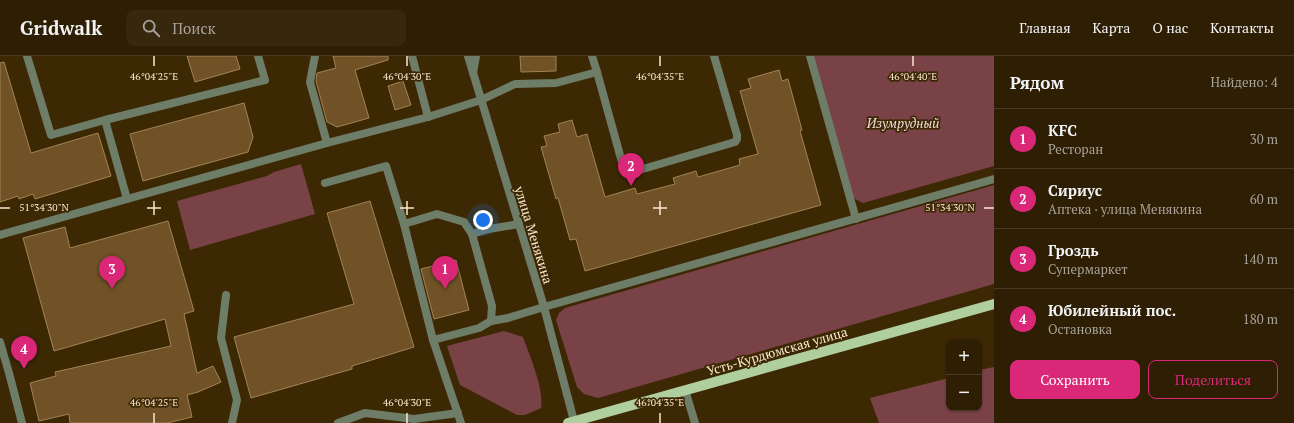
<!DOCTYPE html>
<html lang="ru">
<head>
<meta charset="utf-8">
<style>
	body { margin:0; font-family:"PT Serif",serif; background:#36270d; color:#f1f3f6 }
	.controls { position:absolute; right:12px; bottom:12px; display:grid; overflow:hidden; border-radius:8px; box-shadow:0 1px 3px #0004 }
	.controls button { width:36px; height:36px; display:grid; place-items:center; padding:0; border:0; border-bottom:1px solid #493c25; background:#2e1e03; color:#f1f3f6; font:20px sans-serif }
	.you { position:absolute; left:483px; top:164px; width:14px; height:14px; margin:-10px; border:3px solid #fff; border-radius:50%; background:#1a73e8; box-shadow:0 0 0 6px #1a73e833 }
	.badge { display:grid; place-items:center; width:26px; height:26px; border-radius:50%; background:#db2777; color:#fff; font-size:13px; font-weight:700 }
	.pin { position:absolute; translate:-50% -33px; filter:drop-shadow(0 1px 2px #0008) }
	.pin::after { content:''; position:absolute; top:21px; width:14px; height:12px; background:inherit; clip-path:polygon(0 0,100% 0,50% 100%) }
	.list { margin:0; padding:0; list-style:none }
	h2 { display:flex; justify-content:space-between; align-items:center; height:52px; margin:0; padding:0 16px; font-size:17px }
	h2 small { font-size:13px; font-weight:400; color:#a7a29a }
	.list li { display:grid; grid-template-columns:26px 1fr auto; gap:12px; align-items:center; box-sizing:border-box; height:60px; padding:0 16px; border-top:1px solid #493c25 }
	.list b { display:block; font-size:15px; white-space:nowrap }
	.list p { margin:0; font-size:13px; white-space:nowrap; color:#a7a29a }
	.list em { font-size:13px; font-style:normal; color:#a7a29a }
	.actions { display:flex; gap:8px; padding:12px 16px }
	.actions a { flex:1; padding:9px 0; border:1px solid #db2777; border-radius:8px; text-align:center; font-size:14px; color:#db2777 }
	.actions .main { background:#db2777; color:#fff }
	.icon { flex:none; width:22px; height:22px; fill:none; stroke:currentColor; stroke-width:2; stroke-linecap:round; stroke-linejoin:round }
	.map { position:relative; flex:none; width:994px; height:367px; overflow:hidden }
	header { display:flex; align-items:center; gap:24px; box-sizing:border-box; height:56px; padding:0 20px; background:#2e1e03; border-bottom:1px solid #493c25 }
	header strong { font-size:19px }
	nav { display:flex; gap:22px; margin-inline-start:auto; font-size:14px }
	.search { width:280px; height:36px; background:#36270d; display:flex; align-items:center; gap:10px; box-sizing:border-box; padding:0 14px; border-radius:8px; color:#a7a29a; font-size:15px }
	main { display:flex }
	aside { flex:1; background:#2e1e03 }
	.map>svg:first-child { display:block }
	.green { fill:#794247 }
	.building { fill:#705226; stroke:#a28356 }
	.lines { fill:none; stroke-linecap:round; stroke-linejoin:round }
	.lane { stroke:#6e7d67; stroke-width:8 }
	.street { stroke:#6e7d67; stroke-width:8 }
	.primary { stroke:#afcf9f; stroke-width:10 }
	.ticks { fill:none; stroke:#fae9d1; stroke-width:1.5 }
	.labels { text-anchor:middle; stroke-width:3.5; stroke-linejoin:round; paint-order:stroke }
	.park-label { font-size:13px; font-style:italic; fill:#f4dfdf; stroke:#3d2804 }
	.street-label { font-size:13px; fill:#fae9d1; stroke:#3d2804 }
	.ticks-label { font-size:10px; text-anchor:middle; fill:#fae9d1; stroke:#3d2804; stroke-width:3.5; stroke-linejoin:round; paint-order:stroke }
</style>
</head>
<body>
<header>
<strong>Gridwalk</strong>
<div class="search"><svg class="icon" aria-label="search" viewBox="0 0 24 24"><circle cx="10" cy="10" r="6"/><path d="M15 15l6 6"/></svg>Поиск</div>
<nav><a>Главная</a><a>Карта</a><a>О нас</a><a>Контакты</a></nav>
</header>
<main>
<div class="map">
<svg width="994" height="367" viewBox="0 0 994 367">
	<rect width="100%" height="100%" fill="#3d2804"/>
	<g class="green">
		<polygon points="814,0 994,0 994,110 863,147 855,143 851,136"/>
		<polygon points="301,108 315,158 190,194 177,145 267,120 274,116"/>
		<polygon points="994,129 994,228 598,342 584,338 577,331 556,264 559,257 565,252"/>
		<path d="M504,275L523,281C530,301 544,332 541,352L525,359H517L460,329L447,290Z"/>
		<polygon points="994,311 994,367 879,367 870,342 949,322 949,352 979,352 979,314"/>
	</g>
	<g class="building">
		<polygon points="187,0 236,0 240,13 195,26"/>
		<polygon points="333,0 388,0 388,4 355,14 369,62 337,71 327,66 316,25 317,17 336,12"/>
		<polygon points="520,0 556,0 556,15 521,16"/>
		<polygon points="4,6 31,97 98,77 111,120 35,143 33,138 19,143 18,140 0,146 0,7"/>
		<polygon points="779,14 782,25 788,23 802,74 800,75 821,149 585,215 576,183 570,184 558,142 556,143 541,91 547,90 544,80 560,76 558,68 572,64 577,81 587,78 605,141 635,132 637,138 675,128 673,122 696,115 698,121 740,109 739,103 758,98 740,35 751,32 748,23"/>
		<polygon points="403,25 411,49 395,54 388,30"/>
		<polygon points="244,47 253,81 248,96 143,125 130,78"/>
		<polygon points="370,145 414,291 352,310 352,313 251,342 234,281 354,248 327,157"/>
		<polygon points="168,165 194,255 184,258 197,317 213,310 221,326 198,336 187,339 192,361 167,367 70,367 69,358 39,365 30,327 56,320 55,316 171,290 165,263 54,295 23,182 65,171 70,192"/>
		<polygon points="456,204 469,254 434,263 421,213"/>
	</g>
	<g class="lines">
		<g class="lane">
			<polyline points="27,0 51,79 105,64 265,24 258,0"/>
			<polyline points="315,0 310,26 327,87"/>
			<polyline points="412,0 428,61"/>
			<polyline points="810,0 856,163"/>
			<path d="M597,16L623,110C626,115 629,116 636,115L735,86L737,83V79L714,0"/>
			<polyline points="473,17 476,0"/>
			<polyline points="481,44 515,28 556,27 597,16 592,0"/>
			<polyline points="325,127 386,110 404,168 433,284 461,367"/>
			<polyline points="404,168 437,158 464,166 472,178 489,173 519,168"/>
			<polyline points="0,179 127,143 105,64"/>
			<polyline points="226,239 221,282 237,344 232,367"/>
			<polyline points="491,265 508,262 544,251"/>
			<polyline points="433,284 479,272 491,265 492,250 472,178"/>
			<polyline points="685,334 695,367"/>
			<polyline points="338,367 365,357 414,363 458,357"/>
		</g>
		<g class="street">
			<polyline points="468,0 544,251 574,365"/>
			<polyline points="127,143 327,87 428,61 481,44"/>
			<polyline points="544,251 994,123"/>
			<polyline points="0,286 9,317 22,367"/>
		</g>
		<polyline class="primary" points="568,367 994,248"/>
	</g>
	<path class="ticks" d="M154,0V10M407,0V10M660,0V10M913,0V10M154,145V159M407,145V159M660,145V159M0,152H10M147,152H161M400,152H414M653,152H667M984,152H994M154,357V367M407,357V367M660,357V367"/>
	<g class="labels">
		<g class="park-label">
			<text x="903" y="72">Изумрудный</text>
		</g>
		<g class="street-label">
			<text transform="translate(534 179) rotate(73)" y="5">улица Менякина</text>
			<text transform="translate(777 295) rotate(-16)" y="5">Усть-Курдюмская улица</text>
		</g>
	</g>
	<g class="ticks-label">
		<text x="154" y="24">46°04'25"E</text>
		<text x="407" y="24">46°04'30"E</text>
		<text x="660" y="24">46°04'35"E</text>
		<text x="913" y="24">46°04'40"E</text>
		<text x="44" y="155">51°34'30"N</text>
		<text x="950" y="155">51°34'30"N</text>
		<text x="154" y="350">46°04'25"E</text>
		<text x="407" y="350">46°04'30"E</text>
		<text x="660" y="350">46°04'35"E</text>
	</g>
</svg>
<div class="controls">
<button>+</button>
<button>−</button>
</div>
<div class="you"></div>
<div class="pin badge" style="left:445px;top:233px">1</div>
<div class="pin badge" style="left:631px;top:130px">2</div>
<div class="pin badge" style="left:112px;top:233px">3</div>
<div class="pin badge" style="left:24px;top:313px">4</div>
</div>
<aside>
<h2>Рядом<small>Найдено: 4</small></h2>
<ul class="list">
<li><span class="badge">1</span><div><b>KFC</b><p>Ресторан</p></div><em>30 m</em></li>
<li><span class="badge">2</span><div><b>Сириус</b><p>Аптека · улица Менякина</p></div><em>60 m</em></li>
<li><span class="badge">3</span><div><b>Гроздь</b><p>Супермаркет</p></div><em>140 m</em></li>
<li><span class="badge">4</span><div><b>Юбилейный пос.</b><p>Остановка</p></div><em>180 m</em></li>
</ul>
<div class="actions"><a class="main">Сохранить</a><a>Поделиться</a></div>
</aside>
</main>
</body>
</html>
